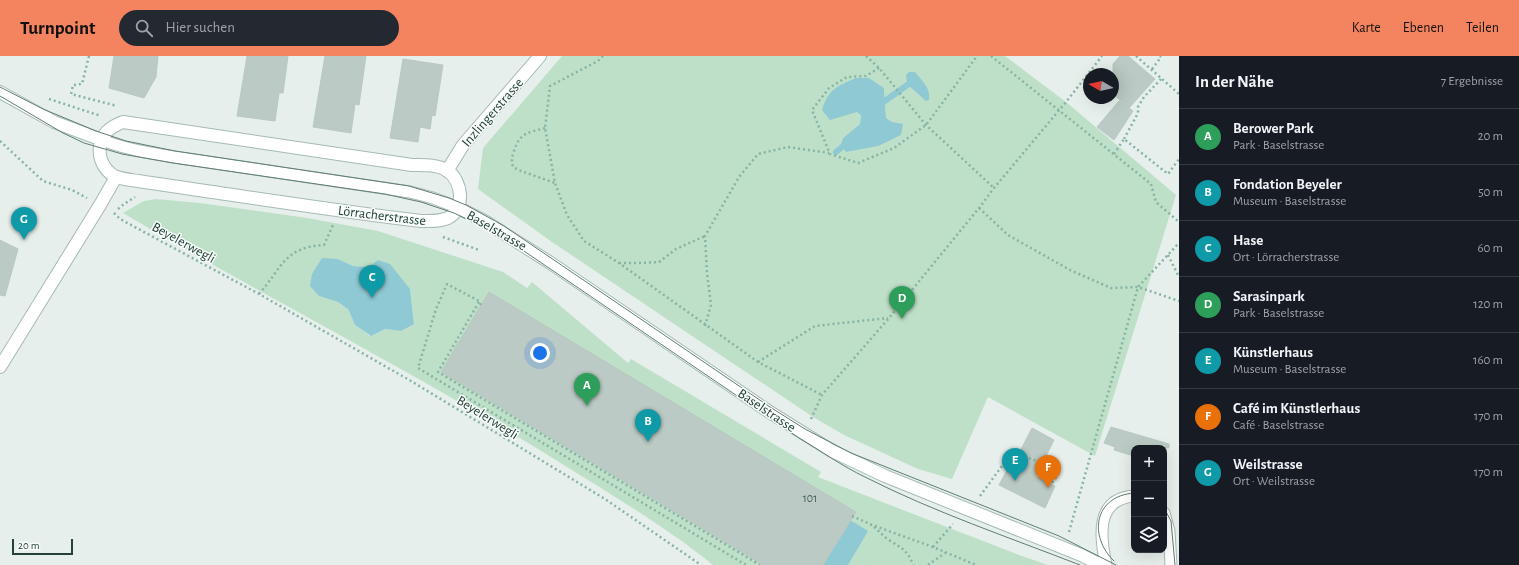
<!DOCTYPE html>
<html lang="de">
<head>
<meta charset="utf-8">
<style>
	body { margin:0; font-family:"Alegreya Sans",sans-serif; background:#242831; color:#f1f3f6 }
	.controls { position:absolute; right:12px; bottom:12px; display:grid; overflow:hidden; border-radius:8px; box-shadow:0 4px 16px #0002 }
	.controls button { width:36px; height:36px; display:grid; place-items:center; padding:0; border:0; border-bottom:1px solid #363941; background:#171b24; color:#f1f3f6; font:20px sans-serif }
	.compass { position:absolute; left:1083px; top:12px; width:36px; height:36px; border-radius:50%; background:#171b24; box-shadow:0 4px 16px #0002; rotate:279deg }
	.scale { position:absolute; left:12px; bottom:10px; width:61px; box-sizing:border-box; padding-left:4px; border:2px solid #24423a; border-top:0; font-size:11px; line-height:14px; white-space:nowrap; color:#24423a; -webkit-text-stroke:3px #f7fbf9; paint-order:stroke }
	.you { position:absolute; left:540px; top:297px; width:14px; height:14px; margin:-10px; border:3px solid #fff; border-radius:50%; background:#1a73e8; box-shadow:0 0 0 6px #1a73e833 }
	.badge { display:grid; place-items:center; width:26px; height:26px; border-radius:50%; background:#f4845f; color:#fff; font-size:13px; font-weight:700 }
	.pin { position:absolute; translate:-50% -33px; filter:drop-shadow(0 1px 2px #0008) }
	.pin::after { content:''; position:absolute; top:21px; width:14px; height:12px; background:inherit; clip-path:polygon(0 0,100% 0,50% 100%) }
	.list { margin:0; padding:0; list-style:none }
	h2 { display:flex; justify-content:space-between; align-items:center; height:52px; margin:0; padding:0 16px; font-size:17px }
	h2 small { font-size:13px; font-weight:400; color:#9ea1a6 }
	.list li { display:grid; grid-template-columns:26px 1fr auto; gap:12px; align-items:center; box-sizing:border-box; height:56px; padding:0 16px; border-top:1px solid #363941 }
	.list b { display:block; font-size:15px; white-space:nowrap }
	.list p { margin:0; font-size:13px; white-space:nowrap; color:#9ea1a6 }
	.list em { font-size:13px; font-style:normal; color:#9ea1a6 }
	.icon { flex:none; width:22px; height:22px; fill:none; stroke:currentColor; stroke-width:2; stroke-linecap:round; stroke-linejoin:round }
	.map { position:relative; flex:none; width:1179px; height:509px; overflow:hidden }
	header { display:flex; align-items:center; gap:24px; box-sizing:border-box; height:56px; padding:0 20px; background:#f4845f; color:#111 }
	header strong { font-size:19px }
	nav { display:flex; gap:22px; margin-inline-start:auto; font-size:14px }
	.search { width:280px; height:36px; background:#242831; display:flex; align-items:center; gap:10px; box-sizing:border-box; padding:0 14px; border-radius:22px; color:#9ea1a6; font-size:15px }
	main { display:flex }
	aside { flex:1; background:#171b24 }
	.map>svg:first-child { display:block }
	.green { fill:#bfe0c8; fill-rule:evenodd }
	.water { fill:#8ec9d4 }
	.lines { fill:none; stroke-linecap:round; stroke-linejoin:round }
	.stream { stroke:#8ec9d4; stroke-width:6 }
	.building { fill:#bbcac4; stroke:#b8c9c2 }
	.service-casing { stroke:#a8b8b2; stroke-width:13 }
	.tertiary-casing { stroke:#a8b8b2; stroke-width:14 }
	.secondary-casing { stroke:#a4bbb3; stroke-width:14 }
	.path { stroke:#86b3a5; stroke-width:2.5; stroke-dasharray:2 3; stroke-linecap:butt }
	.service { stroke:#fff; stroke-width:11 }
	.tertiary { stroke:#fff; stroke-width:12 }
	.secondary { stroke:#fff; stroke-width:12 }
	.tram { stroke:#5f7d75; stroke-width:1 }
	.labels { text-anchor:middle; stroke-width:3; stroke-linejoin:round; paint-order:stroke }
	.number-label { font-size:12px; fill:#4a645c }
	.street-label { font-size:14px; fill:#24423a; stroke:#f7fbf9 }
</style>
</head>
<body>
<header>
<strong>Turnpoint</strong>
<div class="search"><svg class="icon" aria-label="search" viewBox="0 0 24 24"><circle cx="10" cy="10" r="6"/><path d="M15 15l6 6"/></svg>Hier suchen</div>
<nav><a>Karte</a><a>Ebenen</a><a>Teilen</a></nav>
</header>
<main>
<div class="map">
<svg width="1179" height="509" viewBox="0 0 1179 509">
	<rect width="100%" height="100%" fill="#e6efeb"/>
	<g class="green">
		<path d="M562,0H1005L1066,46L1176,139L1095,400L988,341L952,423L918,413L844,379L813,361L552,186L478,133L483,92ZM884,32L886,62L892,66L841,88L843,82L860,68L861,61L857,56Z"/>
		<path d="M156,143L200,147L307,162L378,175L503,216L527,232L532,226L628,307L631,303L821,416L818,421L1019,499L1048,509H713C669,473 615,441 567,411C423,320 270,244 123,157L144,145ZM338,203L353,210L369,211L410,233L414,267L401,275L385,273L370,280L355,269L348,253L338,246L319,240Z"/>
	</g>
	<g class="water">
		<path d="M909,16H915C922,25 931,32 929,44L926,45L907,28L906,19Z"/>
		<path d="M856,22H869L884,32L886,62L892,66L903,68L901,79L878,90L846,96L841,88L843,82L860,68L861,60L857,56L830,64L822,54C828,33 838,30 856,22Z"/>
		<polygon points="322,202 338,203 353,210 369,211 378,204 390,208 410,233 414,268 401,275 385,273 371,280 355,269 348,253 338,246 319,240 310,230 312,218"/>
		<polygon points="850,464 868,475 848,509 823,509"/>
	</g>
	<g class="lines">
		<g class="stream">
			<polyline points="885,45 910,27"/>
			<polyline points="836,96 842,91"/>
		</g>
	</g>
	<g class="building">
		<polygon points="114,0 158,0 156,21 144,42 109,32"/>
		<polygon points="247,0 288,0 283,37 279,37 275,65 237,60"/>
		<polygon points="325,0 366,0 359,49 355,48 351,77 313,71"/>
		<polygon points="1120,0 1128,0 1155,23 1129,52 1113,38 1113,8"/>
		<polygon points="403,3 443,9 435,60 432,59 430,73 420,71 418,86 390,82"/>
		<polygon points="1119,45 1133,55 1114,84 1097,71"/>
		<polygon points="0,184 18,193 5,240 0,239"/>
		<polygon points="489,236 856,456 823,509 763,509 441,316"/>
		<polygon points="1111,371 1169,388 1169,392 1134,392 1134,400 1114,394 1115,391 1104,387"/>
		<polygon points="1032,372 1054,384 1036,420 1055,430 1045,452 999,429 1011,407 1013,409"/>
	</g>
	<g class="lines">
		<g class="service-casing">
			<g id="service">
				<path d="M102,84C125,93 149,97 174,101L410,136L433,142L457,151"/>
				<polyline points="1164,457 1169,475 1171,509"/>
				<path d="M1106,509C1100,481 1095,443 1134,440"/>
			</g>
		</g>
		<g class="tertiary-casing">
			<g id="tertiary">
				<polyline points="447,115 463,89 540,0"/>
				<polyline points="0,311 100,149 116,121"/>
			</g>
		</g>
		<g class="secondary-casing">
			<g id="secondary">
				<polyline points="0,36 54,66 102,84"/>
				<path d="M123,66L412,109C423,109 437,108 448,115C462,125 466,153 448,162C439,166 430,165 421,165C344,156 268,144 192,133C174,130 156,128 138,125C131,124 121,123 114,120C102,112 97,99 101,86C104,75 113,70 123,66Z"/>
				<polyline points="457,151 486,166 549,206 768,355 832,395 885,420 1081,499 1101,509"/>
			</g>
		</g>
		<g class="path">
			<polyline points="89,0 82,28 73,29 71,38 117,50"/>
			<polyline points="603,0 598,5 550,30 545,72 555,127 567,159 584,185 619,207 758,306 822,339"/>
			<polyline points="866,0 879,12 926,69 994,132"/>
			<polyline points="991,0 1151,128 1156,146 1179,166"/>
			<polyline points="1136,0 1179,38"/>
			<polyline points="879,12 866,20 847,21 829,32 812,54 830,98 858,107 894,92 926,69 977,0"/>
			<polyline points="1152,13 1161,1 1160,0"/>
			<polyline points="49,43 101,60"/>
			<path d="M545,72C528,77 520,76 514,95C512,101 511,104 513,111L521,115L555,127"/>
			<polyline points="1124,83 1138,57 1138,51 1144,41 1162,22"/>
			<polyline points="0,85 43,125 72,134 87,142"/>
			<polyline points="1114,98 1124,83 1168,118 1179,103"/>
			<polyline points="979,152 1008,179 1070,214 1111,232 1138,231 1179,245"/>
			<polyline points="118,153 124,148 135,141"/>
			<polyline points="114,157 120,163 259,238 411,325 605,443 701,509"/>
			<polyline points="443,181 479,194"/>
			<polyline points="1168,199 1179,221"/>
			<polyline points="619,207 641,207 659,206 676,193 705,180"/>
			<path d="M259,238C282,212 284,191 324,189L333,169"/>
			<polyline points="479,246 438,316 760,509"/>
			<polyline points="481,249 479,245 447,228 436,253 418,312 746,509"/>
			<polyline points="705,270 711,249 707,217 705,180 739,121 758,98 788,91 829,97"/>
			<polyline points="758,306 815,270 888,262"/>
			<polyline points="811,363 822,339 889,262 979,152 994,132 1066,46 1102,0"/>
			<polyline points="980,440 1010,399 1033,403 1057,420 1051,428"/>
			<polyline points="852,460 872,469 933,491 976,509"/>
			<path d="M874,471C879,475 883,480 889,484C901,492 908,494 913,509"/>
			<polyline points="1069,476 1138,231 1179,187"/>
			<polyline points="933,491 953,468"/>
			<polyline points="928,509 945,497"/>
		</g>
		<use href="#service" class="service"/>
		<use href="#tertiary" class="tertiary"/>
		<use href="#secondary" class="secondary"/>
		<g class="tram">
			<polyline points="0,31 43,53 96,75 126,85 175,95 409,130 449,142 466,149 504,170 770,351 805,373 851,397 1059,480 1116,509"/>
			<path d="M0,40L63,77L84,87L122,98L173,107L385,138L421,146L454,157L483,171L521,193L799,382C821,395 842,410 865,421C934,456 1008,481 1080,509"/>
			<polyline points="1164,452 1171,465 1175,509"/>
			<path d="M1114,505C1088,480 1094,440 1134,437"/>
		</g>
	</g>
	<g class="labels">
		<g class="number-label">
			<text x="810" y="446">101</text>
		</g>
		<g class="street-label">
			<text transform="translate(492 56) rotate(-49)" y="5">Inzlingerstrasse</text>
			<text transform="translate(382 159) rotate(7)" y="5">Lörracherstrasse</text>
			<text transform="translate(497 174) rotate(30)" y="5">Baselstrasse</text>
			<text transform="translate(184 186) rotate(29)" y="5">Beyelerwegli</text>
			<text transform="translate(767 354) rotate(34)" y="5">Baselstrasse</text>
			<text transform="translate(488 361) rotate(32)" y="5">Beyelerwegli</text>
		</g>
	</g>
</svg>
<div class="controls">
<button>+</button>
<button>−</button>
<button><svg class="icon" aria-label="layers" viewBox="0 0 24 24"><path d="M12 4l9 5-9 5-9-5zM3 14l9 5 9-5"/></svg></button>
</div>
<svg class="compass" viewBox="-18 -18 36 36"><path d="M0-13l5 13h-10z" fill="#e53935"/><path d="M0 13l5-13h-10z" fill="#9ea1a6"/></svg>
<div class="scale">20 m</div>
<div class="you"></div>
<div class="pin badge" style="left:587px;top:350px;background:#2e9e5b">A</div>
<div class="pin badge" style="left:648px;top:386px;background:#0f9aa8">B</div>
<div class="pin badge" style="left:372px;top:242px;background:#0f9aa8">C</div>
<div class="pin badge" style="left:902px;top:263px;background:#2e9e5b">D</div>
<div class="pin badge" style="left:1015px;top:425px;background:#0f9aa8">E</div>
<div class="pin badge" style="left:1048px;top:432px;background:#e8710a">F</div>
<div class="pin badge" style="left:24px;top:184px;background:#0f9aa8">G</div>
</div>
<aside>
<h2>In der Nähe<small>7 Ergebnisse</small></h2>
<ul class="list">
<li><span class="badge" style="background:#2e9e5b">A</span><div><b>Berower Park</b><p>Park · Baselstrasse</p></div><em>20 m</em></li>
<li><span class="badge" style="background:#0f9aa8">B</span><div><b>Fondation Beyeler</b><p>Museum · Baselstrasse</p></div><em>50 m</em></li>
<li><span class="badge" style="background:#0f9aa8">C</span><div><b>Hase</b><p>Ort · Lörracherstrasse</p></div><em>60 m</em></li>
<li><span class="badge" style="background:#2e9e5b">D</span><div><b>Sarasinpark</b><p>Park · Baselstrasse</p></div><em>120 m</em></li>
<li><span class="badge" style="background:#0f9aa8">E</span><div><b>Künstlerhaus</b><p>Museum · Baselstrasse</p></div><em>160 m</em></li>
<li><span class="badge" style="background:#e8710a">F</span><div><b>Café im Künstlerhaus</b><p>Café · Baselstrasse</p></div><em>170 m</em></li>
<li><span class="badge" style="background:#0f9aa8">G</span><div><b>Weilstrasse</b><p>Ort · Weilstrasse</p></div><em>170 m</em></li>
</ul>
</aside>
</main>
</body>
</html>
